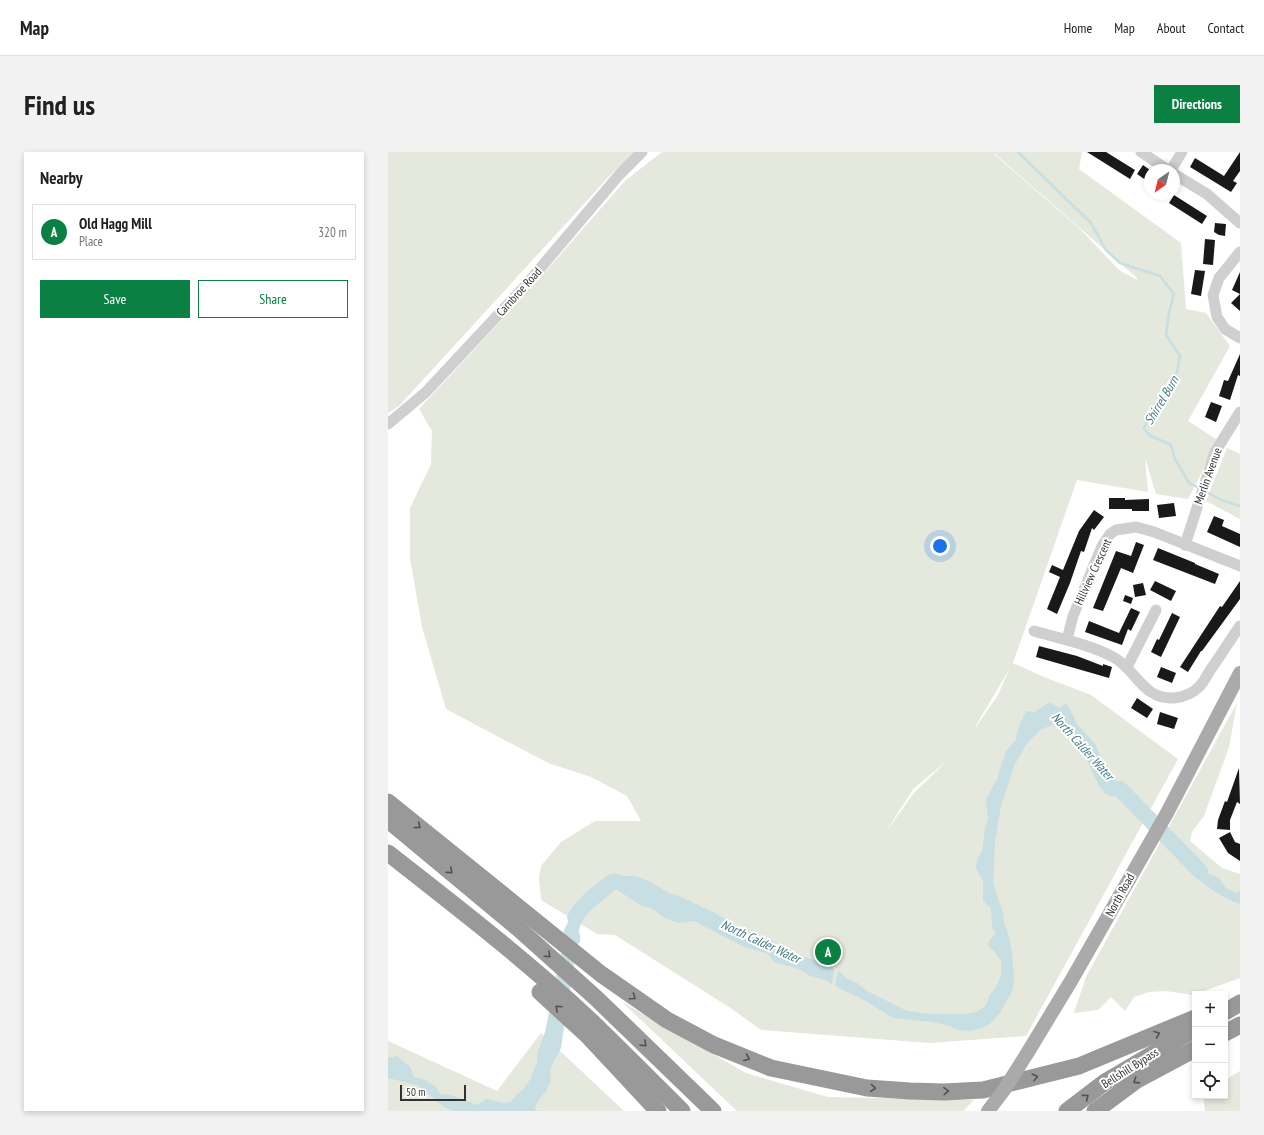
<!DOCTYPE html>
<html lang="en">
<head>
<meta charset="utf-8">
<style>
	body { margin:0; font-family:"PT Sans Narrow",sans-serif; background:#f2f2f2; color:#202124 }
	.controls { position:absolute; right:12px; bottom:12px; display:grid; overflow:hidden; border-radius:0px; box-shadow:0 2px 6px #0003 }
	.controls button { width:36px; height:36px; display:grid; place-items:center; padding:0; border:0; border-bottom:1px solid #e0e0e0; background:#fff; color:#202124; font:20px sans-serif }
	.compass { position:absolute; left:756px; top:12px; width:36px; height:36px; border-radius:50%; background:#fff; box-shadow:0 2px 6px #0003; rotate:215deg }
	.scale { position:absolute; left:12px; bottom:10px; width:66px; box-sizing:border-box; padding-left:4px; border:2px solid #323232; border-top:0; font-size:11px; line-height:14px; white-space:nowrap; color:#323232; -webkit-text-stroke:3px #fff; paint-order:stroke }
	.you { position:absolute; left:552px; top:394px; width:14px; height:14px; margin:-10px; border:3px solid #fff; border-radius:50%; background:#1a73e8; box-shadow:0 0 0 6px #1a73e833 }
	.badge { display:grid; place-items:center; width:26px; height:26px; border-radius:50%; background:#0b8043; color:#fff; font-size:13px; font-weight:700 }
	.pin { position:absolute; translate:-50% -50%; border:2px solid #fff; box-shadow:0 1px 4px #0006 }
	.list { margin:0; padding:0; list-style:none }
	h2 { display:flex; justify-content:space-between; align-items:center; height:52px; margin:0; padding:0 16px; font-size:17px }
	h2 small { font-size:13px; font-weight:400; color:#757577 }
	.list li { display:grid; grid-template-columns:26px 1fr auto; gap:12px; align-items:center; box-sizing:border-box; height:56px; margin:0 8px 8px; padding:0 8px; border:1px solid #e0e0e0; border-radius:0px }
	.list b { display:block; font-size:15px; white-space:nowrap }
	.list p { margin:0; font-size:13px; white-space:nowrap; color:#757577 }
	.list em { font-size:13px; font-style:normal; color:#757577 }
	.actions { display:flex; gap:8px; padding:12px 16px }
	.actions a { flex:1; padding:9px 0; border:1px solid #0b8043; border-radius:0px; text-align:center; font-size:14px; color:#0b8043 }
	.actions .main { background:#0b8043; color:#fff }
	.icon { flex:none; width:22px; height:22px; fill:none; stroke:currentColor; stroke-width:2; stroke-linecap:round; stroke-linejoin:round }
	.map { position:relative; flex:none; width:852px; height:959px; overflow:hidden; border-radius:0px }
	header { display:flex; align-items:center; gap:24px; box-sizing:border-box; height:56px; padding:0 20px; background:#fff; border-bottom:1px solid #e0e0e0 }
	header strong { font-size:19px }
	nav { display:flex; gap:22px; margin-inline-start:auto; font-size:14px }
	.intro { display:flex; align-items:center; justify-content:space-between; box-sizing:border-box; height:96px; padding:0 24px }
	h1 { margin:0; font-size:28px }
	.button { padding:10px 18px; border-radius:0px; background:#0b8043; color:#fff; font-size:14px; font-weight:700 }
	main { display:flex; gap:24px; padding:0 24px }
	aside { flex:1; background:#fff; border-radius:0px; box-shadow:0 2px 6px #0003 }
	.map>svg:first-child { display:block }
	.green { fill:#e4e8dd; fill-rule:evenodd }
	.water { fill:#c7dee2 }
	.lines { fill:none; stroke-linecap:round; stroke-linejoin:round }
	.stream { stroke:#c7dee2; stroke-width:2.5 }
	.river { stroke:#c7dee2; stroke-width:16 }
	.building { fill:#191919 }
	.minor { stroke:#cfcfcf; stroke-width:11 }
	.major { stroke:#aaa; stroke-width:14 }
	.highway { stroke:#999; stroke-width:17 }
	.major-bridge { stroke:#aaa; stroke-width:14 }
	.oneway { stroke:#515151 }
	.labels { text-anchor:middle; stroke-width:4; stroke-linejoin:round; paint-order:stroke }
	.street-label { font-size:12px; fill:#323232; stroke:#fff }
	.water-label { font-size:13px; font-style:italic; fill:#467b86; stroke:#fff }
</style>
</head>
<body>
<header>
<strong>Map</strong>
<nav><a>Home</a><a>Map</a><a>About</a><a>Contact</a></nav>
</header>
<div class="intro"><h1>Find us</h1><a class="button">Directions</a></div>
<main>
<aside>
<h2>Nearby<small></small></h2>
<ul class="list">
<li><span class="badge">A</span><div><b>Old Hagg Mill</b><p>Place</p></div><em>320 m</em></li>
</ul>
<div class="actions"><a class="main">Save</a><a>Share</a></div>
</aside>
<div class="map">
<svg width="852" height="959" viewBox="0 0 852 959">
	<rect width="100%" height="100%" fill="#fff"/>
	<g class="green">
		<polygon points="0,0 251,0 226,19 11,254 0,261"/>
		<path d="M274,0H694L691,17L793,91L798,157L818,161L842,194L800,269L828,287L813,322L800,347L768,342L757,306L760,340L689,328L625,511L656,525L703,543L790,607L638,884L542,891L373,878L341,855L227,783L209,782L153,748L151,725L153,714L173,690L207,669H253L239,644L203,625L160,611L58,557L34,475L22,406V356L43,312L44,279L31,257L143,136L237,29ZM606,1L749,126V128L731,118L692,77L606,2ZM622,516L610,543L588,575H587ZM559,609L526,641L497,681L525,637Z"/>
		<polygon points="839,296 852,302 852,367 818,349"/>
		<polygon points="849,551 841,595 816,664 804,680 802,689 834,716 852,722 852,826 805,843 778,839 761,840 746,845 737,859 723,845 710,858 686,861 698,825"/>
		<polygon points="234,850 358,921 440,945 586,948 575,959 349,959"/>
		<polygon points="153,881 236,959 0,959 0,889 109,939"/>
		<polygon points="852,919 852,959 817,959 815,944 837,944 837,928"/>
	</g>
	<g class="water">
		<path d="M661,550L672,556L678,551L683,559L689,572L708,593L713,606L734,636L752,647L744,655C741,652 738,649 735,647C728,643 720,646 715,639C700,621 695,579 671,570L652,578L639,591L626,614L613,654L607,690L605,731L615,761L616,770L621,785L624,801L626,825L625,837L612,861L602,872L594,876L582,879L571,878L559,873L545,870L505,866L476,848L447,834L450,818L458,826L469,831L479,839L519,859L543,862H578L588,860L596,855L599,851L602,842L607,837L613,823V809L607,800L600,794L601,789L608,781L604,775L603,756L595,749V729L588,716L589,708L594,699L597,676L600,667L598,648L610,625L612,617L618,599L628,588C628,580 634,566 639,559L647,560Z"/>
		<path d="M799,702L811,712L818,721L831,726L837,735L848,741L852,739V752C835,746 820,735 806,724C800,719 801,711 794,706Z"/>
		<path d="M227,721L236,724H248L259,728L281,741L293,745L329,762L355,778L383,788L399,798L446,816L444,832L440,829L422,824L415,819L404,815L386,810L379,801L356,795L306,769L291,771L277,766L265,757L252,753L228,737C217,748 193,761 191,779C191,782 193,785 192,788C192,791 189,793 188,796C186,802 185,809 186,815L177,868L173,896L164,913L162,921L163,929L158,939L150,949L147,956L148,959H65L56,955L29,933L0,926V906L9,904L22,915L26,925C36,928 48,930 52,942L63,943L89,953L98,947L116,951L123,950L129,942L135,938L143,926L149,910V902L157,880L161,861L164,855L169,833L168,824L171,816L176,778L180,770L179,764L185,754L198,740L220,723Z"/>
	</g>
	<g class="lines">
		<g class="stream">
			<polyline points="630,0 703,71 718,98 732,111 772,124 786,142 781,161 778,183 792,204 789,220 776,247 760,266 756,277 761,283 783,293 787,307 801,331 811,336"/>
			<polyline points="817,339 833,348 852,354"/>
		</g>
		<polyline class="river" points="732,637 812,719"/>
	</g>
	<g class="building">
		<polygon points="699,0 718,0 747,18 742,27"/>
		<polygon points="852,0 852,19 845,29 849,31 843,40 802,15 807,6 836,24"/>
		<polygon points="755,13 762,18 762,31 749,22"/>
		<polygon points="786,43 819,64 814,72 781,51"/>
		<polygon points="827,71 838,72 837,84 831,83 826,80"/>
		<polygon points="817,87 827,88 825,113 815,112"/>
		<polygon points="807,118 817,119 813,144 803,142"/>
		<polygon points="852,120 852,159 843,151 852,142 844,138"/>
		<polygon points="852,202 852,224 850,223 842,248 831,244 836,228 840,229"/>
		<polygon points="823,250 834,254 828,270 817,265"/>
		<polygon points="721,346 737,346 737,348 761,347 761,359 744,359 744,357 721,357"/>
		<polygon points="786,351 788,364 771,366 769,353"/>
		<polygon points="706,358 716,365 706,378 704,376 696,400 693,399 682,431 669,462 659,457 672,425 661,420 664,413 675,418 691,379"/>
		<polygon points="826,364 836,368 834,374 852,382 852,395 819,380"/>
		<polygon points="748,390 756,393 745,421 733,416 715,459 705,456 728,399 743,404"/>
		<polygon points="770,396 807,411 807,412 831,422 827,432 765,408"/>
		<polygon points="767,429 788,439 783,449 762,438"/>
		<polygon points="852,429 852,447 814,499 813,499 800,520 792,515 832,454 834,455"/>
		<polygon points="755,431 758,443 747,445 745,433"/>
		<polygon points="737,443 745,446 743,452 735,449"/>
		<polygon points="743,456 752,460 743,479 740,477 734,493 697,480 701,469 731,481"/>
		<polygon points="784,461 792,465 773,505 763,500 769,487 771,488"/>
		<polygon points="651,494 689,504 715,514 715,512 724,515 721,526 648,505"/>
		<polygon points="773,515 788,521 784,531 769,525"/>
		<polygon points="749,546 765,557 759,566 743,556"/>
		<polygon points="772,560 790,566 786,577 769,572"/>
		<polygon points="851,616 852,652 849,650 842,668 842,678 829,677 830,668 837,649 839,650"/>
		<polygon points="842,680 847,690 852,692 852,709 840,701 831,686"/>
	</g>
	<g class="lines">
		<g class="minor">
			<polyline points="753,0 780,18"/>
			<polyline points="783,18 794,0"/>
			<polyline points="786,22 819,42 852,71"/>
			<polyline points="852,100 831,126 825,143 829,165 837,177 852,186"/>
			<polyline points="0,272 37,241 138,133 231,23 254,0"/>
			<polyline points="797,393 827,300 852,260"/>
			<path d="M646,479C670,486 704,493 725,505C742,514 748,530 763,540C778,550 798,547 811,535C816,530 819,523 823,517C833,503 842,488 852,474"/>
			<polyline points="679,488 685,464 714,394 722,382 728,378 748,375 766,380 852,414"/>
			<polyline points="739,515 768,458"/>
		</g>
		<polyline class="major" points="640,900 683,829 779,661 852,521"/>
		<g class="highway">
			<polyline points="0,650 213,822 279,868 326,893 383,916 479,936 522,939 556,940 595,938 691,914 807,866"/>
			<polyline points="0,668 131,777 208,846 325,959"/>
			<path d="M0,701C69,755 139,809 203,869C234,899 264,929 294,959"/>
			<polyline points="152,840 199,883 270,959"/>
			<polyline points="837,860 852,851"/>
			<polyline points="837,881 852,873"/>
			<polyline points="679,959 717,930 807,877"/>
			<polyline points="707,959 749,928 807,897"/>
		</g>
		<polyline class="major-bridge" points="600,959 616,938 640,900"/>
	</g>
	<defs><path id="oneway-chevron" d="M-2-3.5L2.5 0L-2 3.5" fill="none" stroke-width="1.6" stroke-linecap="round" stroke-linejoin="round"/></defs>
	<g class="oneway">
		<use href="#oneway-chevron" transform="translate(30 674) rotate(39)"/>
		<use href="#oneway-chevron" transform="translate(62 719) rotate(40)"/>
		<use href="#oneway-chevron" transform="translate(160 803) rotate(42)"/>
		<use href="#oneway-chevron" transform="translate(245 845) rotate(35)"/>
		<use href="#oneway-chevron" transform="translate(170 856) rotate(-137)"/>
		<use href="#oneway-chevron" transform="translate(769 882) rotate(-23)"/>
		<use href="#oneway-chevron" transform="translate(256 892) rotate(44)"/>
		<use href="#oneway-chevron" transform="translate(359 906) rotate(22)"/>
		<use href="#oneway-chevron" transform="translate(647 925) rotate(-14)"/>
		<use href="#oneway-chevron" transform="translate(748 929) rotate(147)"/>
		<use href="#oneway-chevron" transform="translate(485 936) rotate(5)"/>
		<use href="#oneway-chevron" transform="translate(558 939) rotate(-2)"/>
		<use href="#oneway-chevron" transform="translate(698 945) rotate(-37)"/>
	</g>
	<g class="labels">
		<g class="street-label">
			<text transform="translate(131 140) rotate(-48)" y="4">Carnbroe Road</text>
			<text transform="translate(820 324) rotate(-70)" y="4">Merlin Avenue</text>
			<text transform="translate(705 420) rotate(-65)" y="4">Hillview Crescent</text>
			<text transform="translate(732 743) rotate(-61)" y="4">North Road</text>
			<text transform="translate(742 916) rotate(-32)" y="4">Bellshill Bypass</text>
		</g>
		<g class="water-label">
			<text transform="translate(773 248) rotate(-59)" y="5">Shirrel Burn</text>
			<text transform="translate(695 594) rotate(48)" y="5">North Calder Water</text>
			<text transform="translate(373 789) rotate(25)" y="5">North Calder Water</text>
		</g>
	</g>
</svg>
<div class="controls">
<button>+</button>
<button>−</button>
<button><svg class="icon" aria-label="locate" viewBox="0 0 24 24"><circle cx="12" cy="12" r="6"/><path d="M12 2v4M12 18v4M2 12h4M18 12h4"/></svg></button>
</div>
<svg class="compass" viewBox="-18 -18 36 36"><path d="M0-13l5 13h-10z" fill="#e53935"/><path d="M0 13l5-13h-10z" fill="#757577"/></svg>
<div class="scale">50 m</div>
<div class="you"></div>
<div class="pin badge" style="left:440px;top:800px">A</div>
</div>
</main>
</body>
</html>
